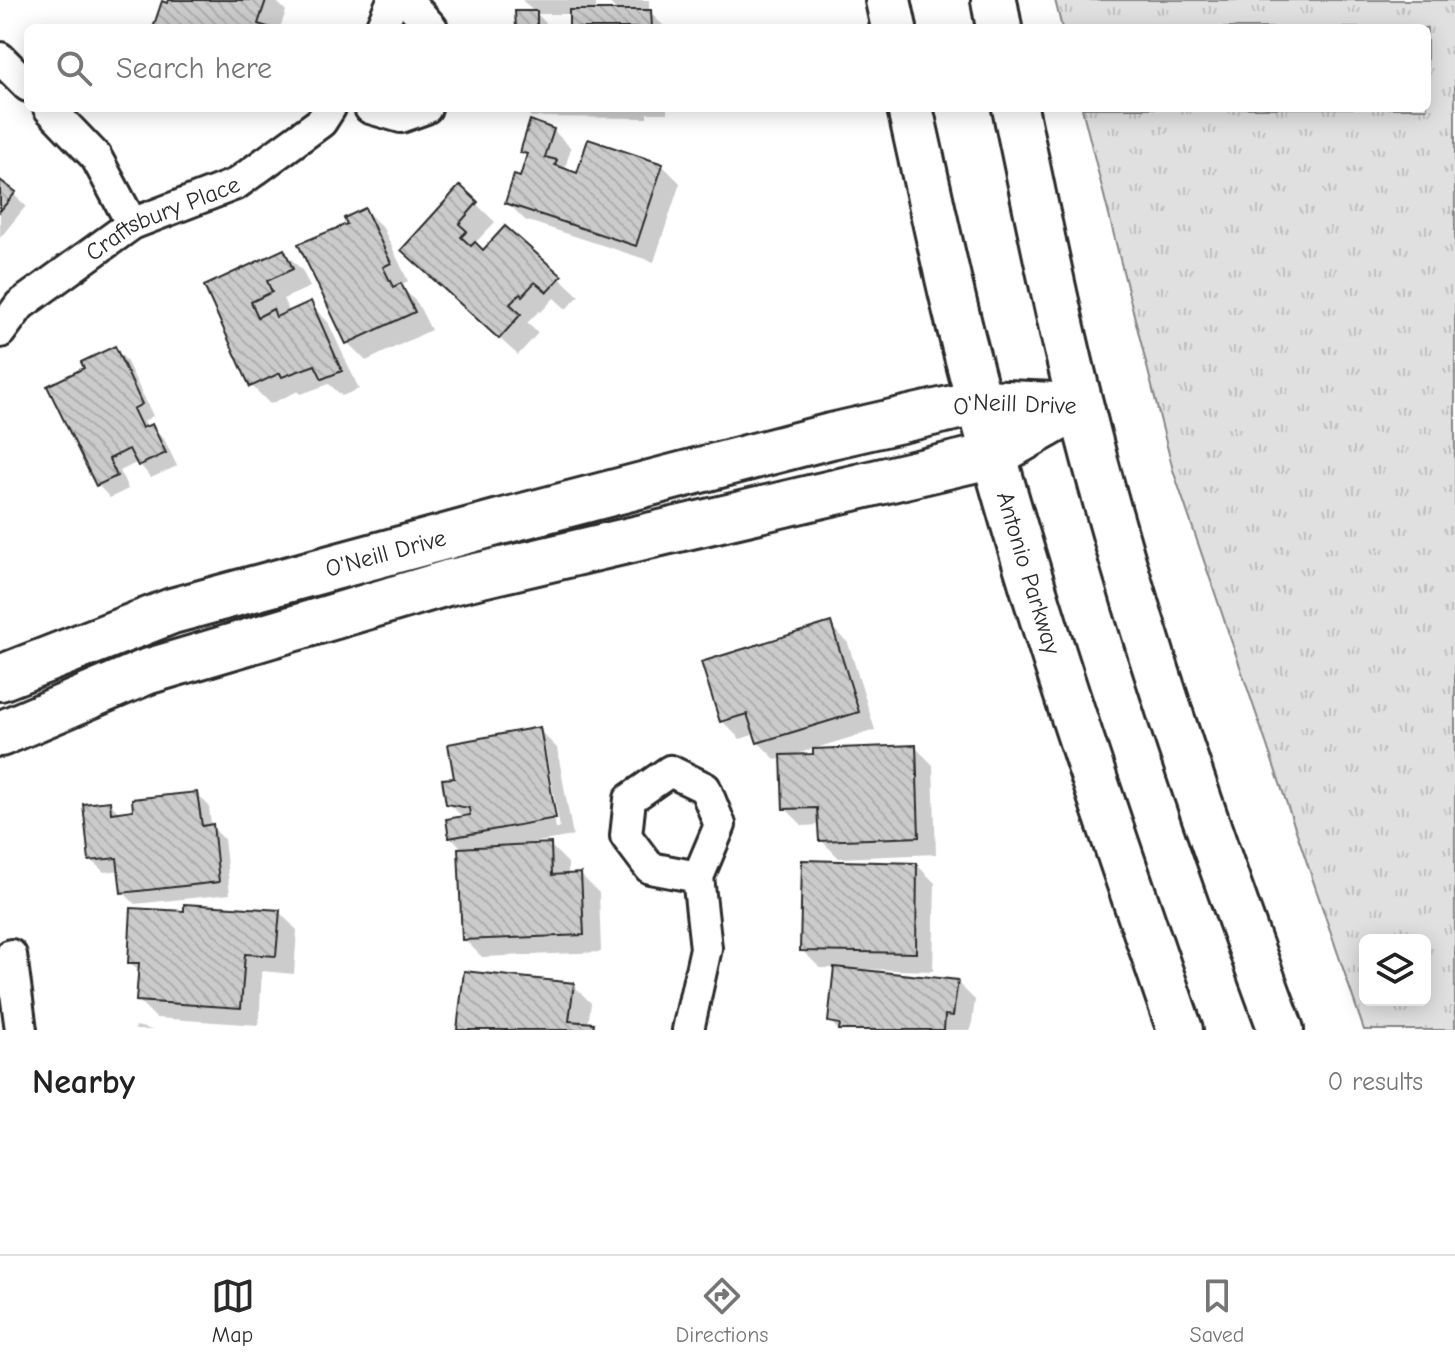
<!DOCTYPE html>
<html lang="en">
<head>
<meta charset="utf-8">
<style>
	body { margin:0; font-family:"Comic Neue",sans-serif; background:#f2f2f2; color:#222 }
	.controls { position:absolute; right:24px; bottom:24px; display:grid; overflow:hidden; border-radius:12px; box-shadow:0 4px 20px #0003 }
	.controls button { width:72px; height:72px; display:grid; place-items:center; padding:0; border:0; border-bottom:2px solid #e0e0e0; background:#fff; color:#222; font:40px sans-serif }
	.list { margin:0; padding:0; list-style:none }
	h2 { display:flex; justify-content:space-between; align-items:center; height:104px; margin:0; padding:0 32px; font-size:34px }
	h2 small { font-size:26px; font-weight:400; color:#767676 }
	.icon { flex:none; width:44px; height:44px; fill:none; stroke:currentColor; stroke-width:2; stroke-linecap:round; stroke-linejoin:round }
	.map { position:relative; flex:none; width:1455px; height:1030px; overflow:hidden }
	.search { position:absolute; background:#fff; box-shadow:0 4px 20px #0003; left:24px; right:24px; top:24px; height:88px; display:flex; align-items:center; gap:20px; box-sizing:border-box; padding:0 28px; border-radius:12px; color:#767676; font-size:30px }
	.sheet { height:224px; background:#fff }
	nav { display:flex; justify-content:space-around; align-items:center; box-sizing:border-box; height:112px; border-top:2px solid #e0e0e0; background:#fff; font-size:22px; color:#767676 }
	nav a { display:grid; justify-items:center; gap:4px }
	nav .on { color:#2b2b2b }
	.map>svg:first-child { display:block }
	.grass { fill:url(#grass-tufts); stroke:#868686; stroke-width:2; fill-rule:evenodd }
	.shadow { fill:#0003; fill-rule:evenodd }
	.building { fill:url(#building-back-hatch); stroke:#2b2b2b; stroke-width:2 }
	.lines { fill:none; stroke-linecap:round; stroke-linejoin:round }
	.minor-casing { stroke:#2b2b2b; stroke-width:36 }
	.secondary-casing { stroke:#2b2b2b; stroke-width:50 }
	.primary-casing { stroke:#2b2b2b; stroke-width:50 }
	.minor { stroke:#fff; stroke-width:30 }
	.secondary { stroke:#fff; stroke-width:44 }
	.primary { stroke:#fff; stroke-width:44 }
	.labels { text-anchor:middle; stroke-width:7; stroke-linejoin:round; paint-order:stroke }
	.street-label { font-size:24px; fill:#2b2b2b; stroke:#fff }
</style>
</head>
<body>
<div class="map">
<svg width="1455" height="1030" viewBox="0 0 1455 1030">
	<defs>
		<pattern id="grass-tufts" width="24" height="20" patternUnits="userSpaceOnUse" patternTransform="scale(2)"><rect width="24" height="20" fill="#e0e0e0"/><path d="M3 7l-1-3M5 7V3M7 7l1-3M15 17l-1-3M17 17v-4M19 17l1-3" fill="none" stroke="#c0c0c0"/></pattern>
		<pattern id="building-back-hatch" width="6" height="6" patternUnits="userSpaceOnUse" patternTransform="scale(2)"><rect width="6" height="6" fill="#cbcbcb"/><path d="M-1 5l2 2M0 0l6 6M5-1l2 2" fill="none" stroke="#aeaeae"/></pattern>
	</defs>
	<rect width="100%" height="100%" fill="#fff"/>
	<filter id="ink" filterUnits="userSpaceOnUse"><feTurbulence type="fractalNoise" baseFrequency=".0125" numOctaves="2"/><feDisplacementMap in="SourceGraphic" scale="16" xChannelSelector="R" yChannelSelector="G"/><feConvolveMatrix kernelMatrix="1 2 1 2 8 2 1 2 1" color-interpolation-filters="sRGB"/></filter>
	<g filter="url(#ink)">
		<path class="grass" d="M1055,0H1455V1030H1364L1173,470L1082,108H1427V28H1062ZM1365,940H1425V1000H1365Z"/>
		<g class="shadow">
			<polygon points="170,0 275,0 286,11 280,28 155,28"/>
			<path d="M522,0H649V12L666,28H571V14H537L551,28H518L535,13ZM596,2H609L618,12H596Z"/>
			<polygon points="522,108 667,108 667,113 647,113 647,118 531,117"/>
			<polygon points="553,130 571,148 564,171 578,176 662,165 680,183 654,262 525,220 507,202 521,179 528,158 522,151"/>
			<polygon points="0,182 26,206 0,238"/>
			<polygon points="460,188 495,222 475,243 484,252 506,228 579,296 566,309 554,298 541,312 539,311 527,323 538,333 518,355 421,268"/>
			<polygon points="365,210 383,228 408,281 400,285 418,304 431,330 366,361 348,343 301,245 349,225"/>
			<polygon points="284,252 302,270 310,287 283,299 290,313 310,304 328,322 359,389 342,396 329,384 301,394 298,391 270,404 252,386 206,287"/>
			<polygon points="114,348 126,360 153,416 144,421 147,428 151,426 164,439 177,466 151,478 138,462 120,471 128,489 110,498 98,485 50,387 87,369"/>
			<polygon points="830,625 848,643 875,730 793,755 815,756 915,747 933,765 936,854 839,858 821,840 820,825 803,826 785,808 783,758 776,760 758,742 756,734 740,739 722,721"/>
			<path d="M539,730L557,748L573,836L531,843V846L550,845L568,863V876L581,875L599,893L601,952L482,957L464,939L463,849L451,837L464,818L448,803L456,779ZM541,747H545L560,828H556Z"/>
			<polygon points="197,794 209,806 211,826 224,839 230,894 135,904 123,892 121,870 104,872 91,860 110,803 120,814"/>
			<polygon points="917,865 935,883 933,971 863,969 862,972 957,982 975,1000 971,1030 838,1030 830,1021 835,968 820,968 802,950"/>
			<polygon points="279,912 297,930 294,974 262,971 259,1025 156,1018 138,1000 140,972 130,962 186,914"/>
			<polygon points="573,985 591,1003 588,1025 598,1030 459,1030"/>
			<polygon points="136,1026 153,1030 135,1030"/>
		</g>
		<g class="building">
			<polygon points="168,0 266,0 258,24 271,28 153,28 162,1 167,3"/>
			<polygon points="569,10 651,10 652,28 569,28"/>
			<polygon points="515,11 537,11 537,28 516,28"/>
			<polygon points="530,120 554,129 545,157 557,160 555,165 577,173 588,139 663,164 636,246 505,203 514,175 520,177 527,154 520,152"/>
			<polygon points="0,180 16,192 0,211"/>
			<polygon points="460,185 478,202 459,224 467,231 461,237 471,246 475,242 483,250 505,226 562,276 547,292 535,282 522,296 520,294 510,304 521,314 499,339 401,250"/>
			<polygon points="365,208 391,263 383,267 393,287 401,283 415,312 346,344 298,244 347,224 344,218"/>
			<polygon points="284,249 293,269 267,281 272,292 251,302 258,317 273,309 276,317 311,301 342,371 322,379 315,365 282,377 280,373 250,387 204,286"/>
			<polygon points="115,346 142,404 133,409 142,428 152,424 166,453 138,466 129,449 109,459 117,476 96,486 47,386 84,368 81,362"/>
			<polygon points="831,622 859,712 757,743 747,714 720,722 701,662"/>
			<polygon points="540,727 556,818 449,838 446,819 470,815 469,808 446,804 442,779 454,778 448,744"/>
			<polygon points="916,745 919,837 819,841 817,808 783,809 781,755 813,754 813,749"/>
			<polygon points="197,792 202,826 213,824 219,882 121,893 117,858 89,861 83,804 110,801 111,813 133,810 132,799"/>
			<polygon points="551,843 552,875 581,873 584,935 462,940 458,848"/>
			<polygon points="802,860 917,863 916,953 800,951"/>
			<polygon points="184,904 280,910 276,956 245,954 241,1008 136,1001 139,963 128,963 131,908 184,911"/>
			<polygon points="834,967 958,980 953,1016 945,1015 944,1030 839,1030 840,1024 828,1022"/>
			<polygon points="464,971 574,983 569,1021 594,1023 593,1030 457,1030"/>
		</g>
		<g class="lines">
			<g class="minor-casing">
				<g id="minor">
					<polyline points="407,0 432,28"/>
					<polyline points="381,28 393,0"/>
					<polyline points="0,58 28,86"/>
					<polyline points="49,108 96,157 132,224"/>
					<polyline points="370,108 401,117 426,108"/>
					<path id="s1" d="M0,332L20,305L132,224L236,184L321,122L330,108"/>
					<polyline points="11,955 21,1030"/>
					<polyline points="688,1030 706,948 698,877 720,825 705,788 670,771 630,799 626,836 650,868 698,877"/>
				</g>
			</g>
			<g class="secondary-casing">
				<g id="secondary">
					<path id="s2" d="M0,678L172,611L500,522L831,436L980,402L1080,406"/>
					<polyline points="0,734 146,672 447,583 994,455 1080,406"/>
				</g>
			</g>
			<g class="primary-casing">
				<g id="primary">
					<polyline points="888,0 894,28"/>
					<polyline points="994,0 999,28"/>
					<path id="s3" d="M910,108C928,187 944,266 964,344C1023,576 1102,804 1180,1030"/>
					<path d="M1015,108C1036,207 1055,306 1080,403C1133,616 1205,824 1281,1030"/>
				</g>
			</g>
			<use href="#minor" class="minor"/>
			<use href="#secondary" class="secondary"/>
			<use href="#primary" class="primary"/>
		</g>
	</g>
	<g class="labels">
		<g class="street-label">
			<text dy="8" stroke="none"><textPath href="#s1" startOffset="202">Craftsbury Place</textPath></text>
			<text dy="8" stroke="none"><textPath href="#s2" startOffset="1054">O'Neill Drive</textPath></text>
			<text dy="8" stroke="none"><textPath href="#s2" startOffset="406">O'Neill Drive</textPath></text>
			<text dy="8" stroke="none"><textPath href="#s3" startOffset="480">Antonio Parkway</textPath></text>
		</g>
	</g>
</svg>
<div class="controls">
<button><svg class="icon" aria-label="layers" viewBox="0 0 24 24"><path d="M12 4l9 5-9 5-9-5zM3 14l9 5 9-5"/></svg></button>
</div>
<div class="search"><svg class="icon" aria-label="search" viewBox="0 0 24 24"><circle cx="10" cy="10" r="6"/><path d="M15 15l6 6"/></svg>Search here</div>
</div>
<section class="sheet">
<h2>Nearby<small>0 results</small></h2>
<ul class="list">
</ul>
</section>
<nav>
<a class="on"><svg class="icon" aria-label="map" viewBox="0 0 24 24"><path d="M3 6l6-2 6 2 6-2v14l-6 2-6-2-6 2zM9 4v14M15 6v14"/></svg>Map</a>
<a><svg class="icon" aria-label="directions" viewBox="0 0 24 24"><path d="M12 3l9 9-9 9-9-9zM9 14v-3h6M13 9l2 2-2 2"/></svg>Directions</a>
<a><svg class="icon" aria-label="saved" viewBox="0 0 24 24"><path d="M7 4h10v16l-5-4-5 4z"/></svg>Saved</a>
</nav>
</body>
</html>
